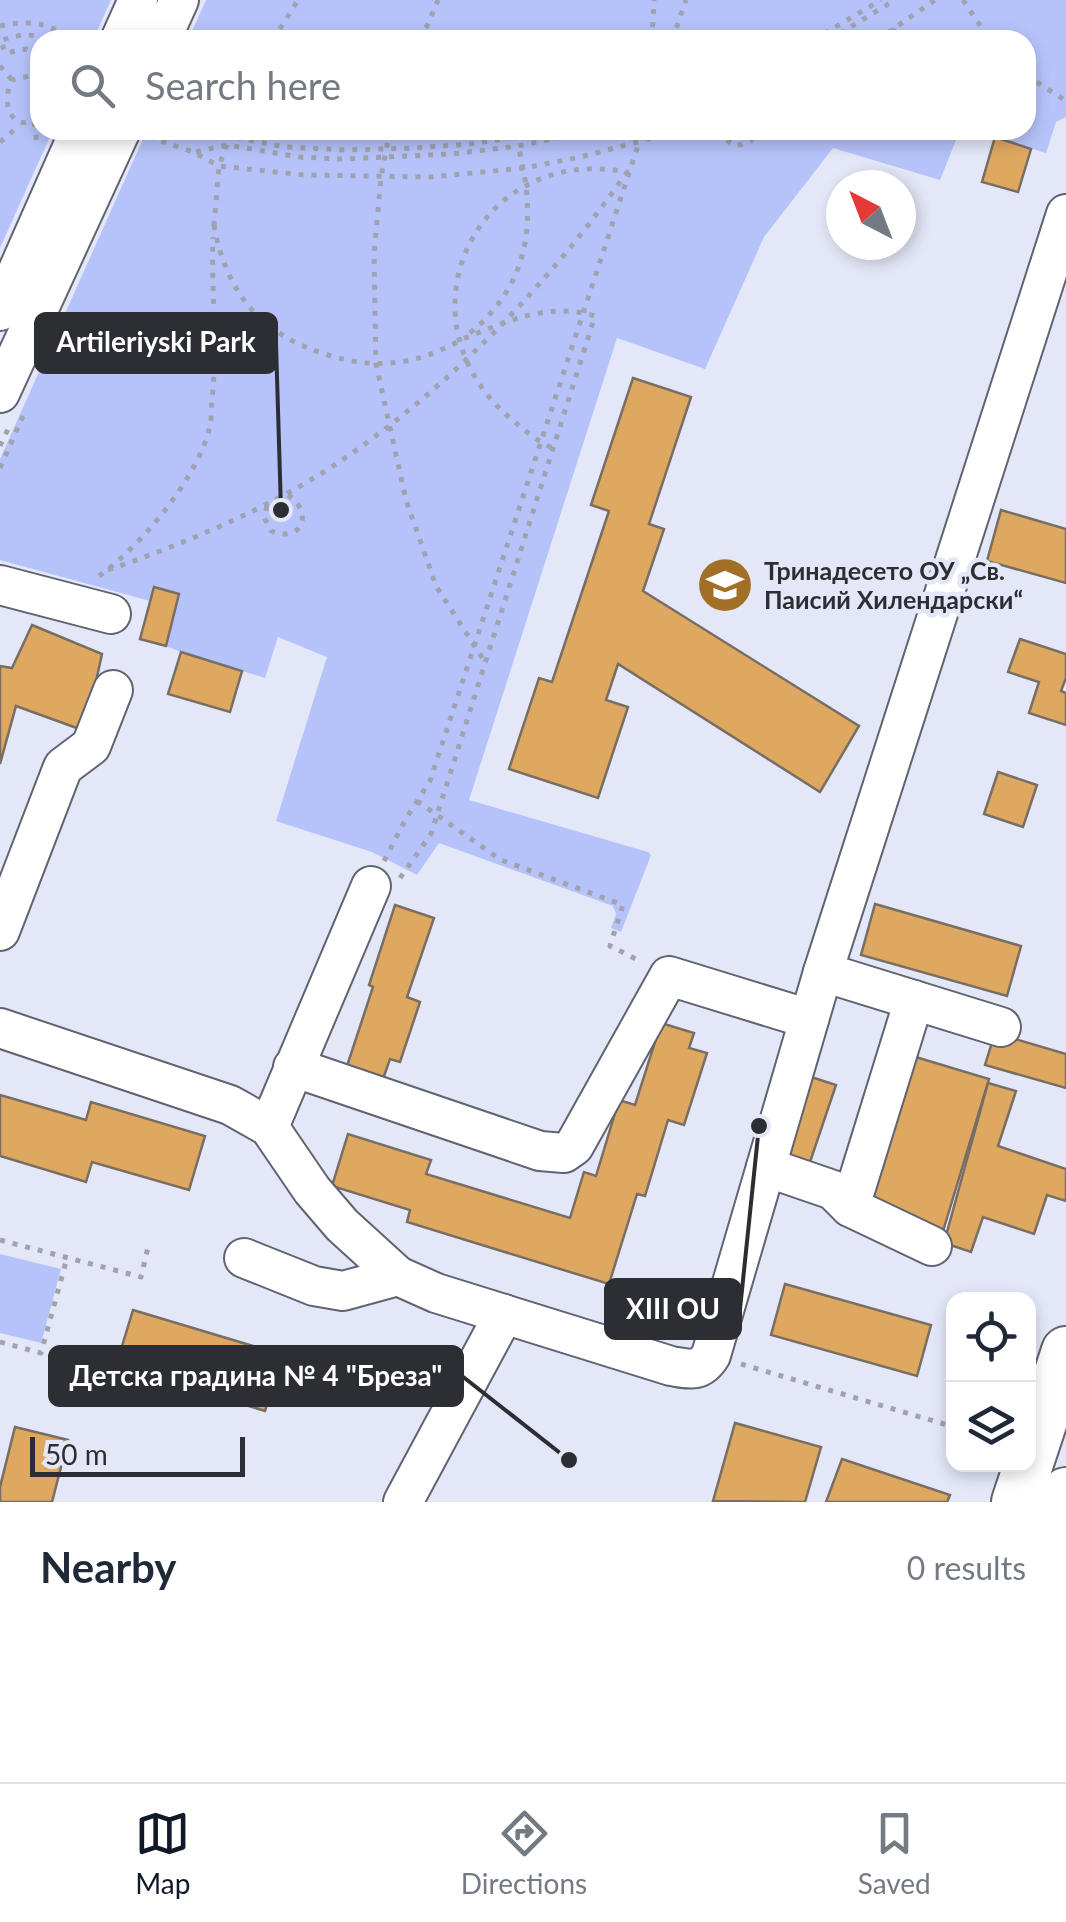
<!DOCTYPE html>
<html lang="en">
<head>
<meta charset="utf-8">
<style>
	body { margin:0; font-family:Lato,sans-serif; background:#f2f2f3; color:#1f2937 }
	.controls { position:absolute; right:30px; bottom:30px; display:grid; overflow:hidden; border-radius:20px; box-shadow:0 5px 15px #0003 }
	.controls button { width:90px; height:90px; display:grid; place-items:center; padding:0; border:0; border-bottom:2px solid #e0e1e3; background:#fff; color:#1f2937; font:50px sans-serif }
	.compass { position:absolute; left:826px; top:170px; width:90px; height:90px; border-radius:50%; background:#fff; box-shadow:0 5px 15px #0003; rotate:318deg }
	.scale { position:absolute; left:30px; bottom:25px; width:215px; box-sizing:border-box; padding-left:10px; border:5px solid #2c2e33; border-top:0; font-size:28px; line-height:35px; white-space:nowrap; color:#2c2e33; -webkit-text-stroke:8px #e3e7f7; paint-order:stroke }
	.list { margin:0; padding:0; list-style:none }
	h2 { display:flex; justify-content:space-between; align-items:center; height:130px; margin:0; padding:0 40px; font-size:42px }
	h2 small { font-size:32px; font-weight:400; color:#747a83 }
	.icon { flex:none; width:55px; height:55px; fill:none; stroke:currentColor; stroke-width:2; stroke-linecap:round; stroke-linejoin:round }
	.map { position:relative; flex:none; width:1066px; height:1502px; overflow:hidden }
	.search { position:absolute; background:#fff; box-shadow:0 5px 15px #0003; left:30px; right:30px; top:30px; height:110px; display:flex; align-items:center; gap:25px; box-sizing:border-box; padding:0 35px; border-radius:30px; color:#747a83; font-size:38px }
	.sheet { height:280px; background:#fff }
	nav { display:flex; justify-content:space-around; align-items:center; box-sizing:border-box; height:140px; border-top:2px solid #e0e1e3; background:#fff; font-size:28px; color:#747a83 }
	nav a { display:grid; justify-items:center; gap:5px }
	nav .on { color:#111827 }
	.map>svg:first-child { display:block }
	.green { fill:#b6c3fa }
	.building { fill:#dfa861; stroke:#786e63; stroke-width:2.5 }
	.lines { fill:none; stroke-linecap:round; stroke-linejoin:round }
	.minor-casing { stroke:#606370; stroke-width:42 }
	.major-casing { stroke:#606370; stroke-width:52 }
	.path { stroke:#a0a3af; stroke-width:5; stroke-dasharray:5 8; stroke-linecap:butt }
	.minor { stroke:#fff; stroke-width:38 }
	.major { stroke:#fff; stroke-width:48 }
	.labels { text-anchor:middle; stroke-width:9; stroke-linejoin:round; paint-order:stroke }
	.poi-label { font-size:25px; font-weight:bold; fill:#2c2e33; stroke:#e3e7f7; text-anchor:start }
	.leader { fill:none; stroke:#2c2e33; stroke-width:4 }
	.callout-dot { fill:#2c2e33; stroke:#e3e7f7; stroke-width:4 }
	.callout { fill:#2c2e33; stroke:#2c2e33; stroke-width:4 }
	.callout-label { font-size:28px; text-anchor:middle; font-weight:bold; fill:#fff }
</style>
</head>
<body>
<div class="map">
<svg width="1066" height="1502" viewBox="0 0 1066 1502">
	<rect width="100%" height="100%" fill="#e3e7f7"/>
	<g class="green">
		<polygon points="0,0 111,0 93,40 40,40 40,130 53,130 0,248"/>
		<polygon points="206,0 1066,0 1066,117 1056,122 1046,153 971,130 1026,130 1026,40 188,40"/>
		<polygon points="147,130 960,130 940,180 833,148 764,237 705,369 617,338 469,800 648,852 651,855 621,932 611,928 616,914 613,906 439,843 417,875 372,852 276,821 327,657 278,637 265,678 181,652 166,646 179,594 155,588 150,601 0,560 0,459"/>
		<polygon points="0,1254 61,1269 41,1343 0,1333"/>
	</g>
	<g class="building">
		<polygon points="995,137 1031,149 1018,192 982,182"/>
		<polygon points="633,378 691,397 649,524 664,529 643,591 859,726 820,792 618,664 606,700 628,707 598,798 509,769 539,678 552,682 609,511 591,505"/>
		<polygon points="1001,510 1066,529 1066,583 987,561"/>
		<polygon points="154,587 179,594 166,646 140,639"/>
		<polygon points="32,625 102,654 85,731 16,706 0,764 0,666 12,668"/>
		<polygon points="1020,639 1066,654 1066,678 1061,691 1066,693 1066,725 1029,713 1039,682 1008,672"/>
		<polygon points="181,652 242,671 230,712 168,694"/>
		<polygon points="998,772 1037,785 1023,827 984,814"/>
		<polygon points="875,904 1021,946 1007,996 861,955"/>
		<polygon points="395,905 434,918 407,997 420,1002 400,1062 390,1059 383,1079 347,1066 373,987 369,985"/>
		<polygon points="661,1023 694,1033 689,1048 707,1053 684,1125 668,1120 645,1196 637,1194 609,1284 407,1222 410,1210 332,1186 348,1134 431,1160 426,1174 570,1218 584,1172 596,1176 619,1100 635,1105"/>
		<polygon points="995,1033 1066,1054 1066,1088 985,1065"/>
		<polygon points="909,1055 989,1079 943,1231 862,1207"/>
		<polygon points="802,1074 836,1085 807,1171 773,1160"/>
		<polygon points="988,1083 1016,1091 998,1146 1066,1169 1066,1201 1047,1195 1034,1234 983,1217 971,1252 944,1243"/>
		<polygon points="0,1095 86,1120 91,1102 205,1136 189,1190 92,1162 86,1182 0,1156"/>
		<polygon points="785,1284 931,1325 917,1376 771,1335"/>
		<polygon points="133,1310 283,1355 265,1411 116,1366"/>
		<polygon points="735,1423 821,1447 805,1502 713,1501"/>
		<polygon points="15,1427 68,1440 52,1502 0,1502 0,1487"/>
		<polygon points="842,1459 950,1495 947,1502 826,1502"/>
	</g>
	<g class="lines">
		<g class="minor-casing">
			<g id="minor">
				<polyline points="120,40 138,0"/>
				<polyline points="161,40 179,0"/>
				<polyline points="0,311 80,130"/>
				<polyline points="0,393 121,130"/>
				<polyline points="0,585 111,614"/>
				<polyline points="0,931 63,767 91,746 113,690"/>
				<polyline points="823,972 1001,1027"/>
				<path d="M0,1028L230,1105L269,1127L312,1190L342,1225L398,1276L436,1293L671,1366C690,1369 700,1373 711,1355L823,972L1066,214"/>
				<polyline points="293,1067 540,1151 564,1153 574,1146 669,976 809,1019"/>
				<polyline points="269,1127 371,886"/>
				<polyline points="766,1167 833,1190 850,1207 932,1246"/>
				<polyline points="850,1207 914,1000"/>
				<polyline points="244,1258 314,1286 343,1291 398,1276"/>
				<polyline points="403,1502 504,1314"/>
			</g>
		</g>
		<g class="major-casing">
			<g id="major">
				<polyline points="1016,1502 1066,1351"/>
				<polyline points="1063,1502 1066,1492"/>
			</g>
		</g>
		<g class="path">
			<polyline points="963,0 990,40"/>
			<path d="M0,26C31,20 47,22 74,40"/>
			<polyline points="891,30 899,32 908,40"/>
			<polyline points="273,40 298,0"/>
			<polyline points="421,40 438,0"/>
			<polyline points="652,40 654,0"/>
			<polyline points="672,40 686,0"/>
			<polyline points="813,40 881,0"/>
			<polyline points="829,40 895,0"/>
			<polyline points="877,40 935,0"/>
			<path d="M40,53L26,49L6,53L0,41C18,34 34,33 53,40"/>
			<polyline points="0,66 12,80"/>
			<polyline points="1026,75 1066,101"/>
			<path d="M40,81L29,76L12,80C0,103 12,135 40,118"/>
			<polyline points="34,122 37,144"/>
			<polyline points="198,130 285,147 346,150 414,148 470,144 561,130"/>
			<polyline points="390,130 381,177 374,255 376,364 406,500 436,586 485,662"/>
			<polyline points="719,130 723,138 736,146 751,141 756,130"/>
			<polyline points="149,137 193,152 219,166 304,175 430,177 524,168 581,157 682,130"/>
			<polyline points="0,142 20,125"/>
			<polyline points="196,152 227,145 299,157 342,159 452,154 518,146 599,130"/>
			<path d="M214,225C226,293 261,335 328,355C377,370 416,365 461,340"/>
			<polyline points="214,226 219,166 232,130"/>
			<path d="M470,333C531,283 537,218 518,146"/>
			<polyline points="0,446 10,425"/>
			<polyline points="0,468 23,416"/>
			<path d="M267,506L264,517L271,531C301,544 315,513 288,495"/>
			<path d="M108,570C169,549 228,525 284,495C415,425 544,293 627,172C476,143 394,318 509,417C523,429 536,441 553,448"/>
			<path d="M99,576C140,547 196,480 209,430C212,421 211,409 212,399C218,346 211,291 213,237"/>
			<polyline points="417,801 501,860 623,905 610,946 640,961"/>
			<polyline points="384,861 407,817 430,781 643,130"/>
			<path d="M400,878L431,834L595,316C547,301 504,323 460,340"/>
			<polyline points="0,1240 141,1277 149,1243"/>
			<polyline points="0,1342 41,1353 67,1258"/>
			<polyline points="741,1364 954,1427"/>
		</g>
		<use href="#minor" class="minor"/>
		<use href="#major" class="major"/>
	</g>
	<defs>
		<g id="school-disc" transform="scale(2.875)"><circle r="9.5" fill="#a26f26" stroke="#e3e7f7"/><path d="M0-5L7-2L0 1L-7-2ZM-4 1L0 2.5L4 1V4Q0 6-4 4Z" fill="#fff"/></g>
	</defs>
	<g fill-rule="evenodd">
		<use href="#school-disc" x="725" y="585"/>
	</g>
	<g class="labels">
		<g class="poi-label">
			<text x="764" y="580">Тринадесето ОУ „Св.<tspan x="764" dy="29">Паисий Хилендарски“</tspan></text>
		</g>
	</g>
	<path class="leader" d="M281 510L276 343M759 1126L740 1309M569 1460L462 1376"/>
	<g class="callout-dot">
		<circle cx="281" cy="510" r="10"/>
		<circle cx="759" cy="1126" r="10"/>
		<circle cx="569" cy="1460" r="10"/>
	</g>
	<g class="callout">
		<rect x="36" y="314" width="240" height="58" rx="10"/>
		<rect x="606" y="1280" width="134" height="58" rx="10"/>
		<rect x="50" y="1347" width="412" height="58" rx="10"/>
	</g>
	<g class="callout-label">
		<text x="156" y="352">Artileriyski Park</text>
		<text x="673" y="1319">XIII OU</text>
		<text x="256" y="1386">Детска градина № 4 "Бреза"</text>
	</g>
</svg>
<div class="controls">
<button><svg class="icon" aria-label="locate" viewBox="0 0 24 24"><circle cx="12" cy="12" r="6"/><path d="M12 2v4M12 18v4M2 12h4M18 12h4"/></svg></button>
<button><svg class="icon" aria-label="layers" viewBox="0 0 24 24"><path d="M12 4l9 5-9 5-9-5zM3 14l9 5 9-5"/></svg></button>
</div>
<svg class="compass" viewBox="-18 -18 36 36"><path d="M0-13l5 13h-10z" fill="#e53935"/><path d="M0 13l5-13h-10z" fill="#747a83"/></svg>
<div class="scale">50 m</div>
<div class="search"><svg class="icon" aria-label="search" viewBox="0 0 24 24"><circle cx="10" cy="10" r="6"/><path d="M15 15l6 6"/></svg>Search here</div>
</div>
<section class="sheet">
<h2>Nearby<small>0 results</small></h2>
<ul class="list">
</ul>
</section>
<nav>
<a class="on"><svg class="icon" aria-label="map" viewBox="0 0 24 24"><path d="M3 6l6-2 6 2 6-2v14l-6 2-6-2-6 2zM9 4v14M15 6v14"/></svg>Map</a>
<a><svg class="icon" aria-label="directions" viewBox="0 0 24 24"><path d="M12 3l9 9-9 9-9-9zM9 14v-3h6M13 9l2 2-2 2"/></svg>Directions</a>
<a><svg class="icon" aria-label="saved" viewBox="0 0 24 24"><path d="M7 4h10v16l-5-4-5 4z"/></svg>Saved</a>
</nav>
</body>
</html>
